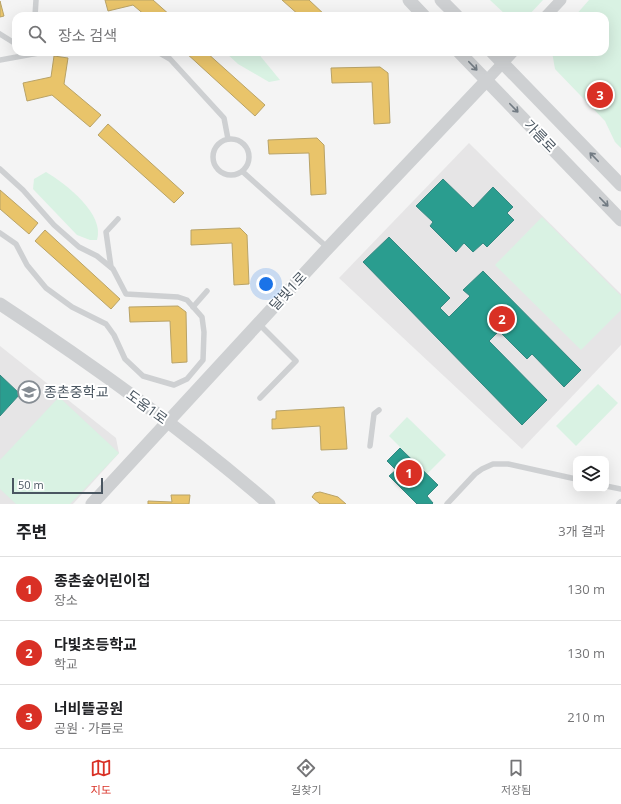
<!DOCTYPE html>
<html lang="ko">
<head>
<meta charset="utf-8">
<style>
	body { margin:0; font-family:"Open Sans","Noto Sans KR",sans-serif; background:#f6f6f6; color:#202124 }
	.controls { position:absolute; right:12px; bottom:12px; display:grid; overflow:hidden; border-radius:8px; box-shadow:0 4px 16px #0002 }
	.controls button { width:36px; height:36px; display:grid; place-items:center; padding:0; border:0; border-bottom:1px solid #e0e0e0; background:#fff; color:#202124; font:20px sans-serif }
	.scale { position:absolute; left:12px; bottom:10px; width:91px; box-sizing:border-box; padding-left:4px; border:2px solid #4a5661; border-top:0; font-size:11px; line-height:14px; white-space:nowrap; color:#4a5661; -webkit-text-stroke:3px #fff; paint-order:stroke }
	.you { position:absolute; left:266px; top:284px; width:14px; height:14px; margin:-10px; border:3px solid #fff; border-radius:50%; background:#1a73e8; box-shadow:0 0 0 6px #1a73e833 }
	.badge { display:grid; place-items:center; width:26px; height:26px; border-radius:50%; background:#d93025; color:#fff; font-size:13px; font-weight:700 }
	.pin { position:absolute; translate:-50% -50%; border:2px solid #fff; box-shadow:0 1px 4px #0006 }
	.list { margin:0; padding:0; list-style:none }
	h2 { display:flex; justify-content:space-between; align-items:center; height:52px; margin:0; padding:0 16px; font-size:17px }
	h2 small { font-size:13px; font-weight:400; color:#757577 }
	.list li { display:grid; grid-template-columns:26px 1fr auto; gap:12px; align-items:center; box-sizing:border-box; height:64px; padding:0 16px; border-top:1px solid #e0e0e0 }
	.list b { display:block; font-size:15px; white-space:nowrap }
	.list p { margin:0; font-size:13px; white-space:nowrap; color:#757577 }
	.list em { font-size:13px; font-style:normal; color:#757577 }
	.icon { flex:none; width:22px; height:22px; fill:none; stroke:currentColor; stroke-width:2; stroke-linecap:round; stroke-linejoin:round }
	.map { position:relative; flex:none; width:621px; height:504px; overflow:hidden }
	.search { position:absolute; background:#fff; box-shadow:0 4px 16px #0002; left:12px; right:12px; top:12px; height:44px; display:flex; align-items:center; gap:10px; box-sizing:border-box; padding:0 14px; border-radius:12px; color:#757577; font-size:15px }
	.sheet { height:244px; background:#fff }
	nav { display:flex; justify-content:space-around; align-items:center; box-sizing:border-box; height:56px; border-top:1px solid #e0e0e0; background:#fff; font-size:11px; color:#757577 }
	nav a { display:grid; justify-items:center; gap:2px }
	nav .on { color:#d93025 }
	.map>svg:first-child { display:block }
	.education { fill:#e6e5e6 }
	.green { fill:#d9f2e3 }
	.homes { fill:#e9c46a; stroke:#b9a367 }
	.schools { fill:#2a9d8f; stroke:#348881 }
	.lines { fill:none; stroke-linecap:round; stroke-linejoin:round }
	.service { stroke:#ced0d2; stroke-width:5.5 }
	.pedestrian { stroke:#ced0d2; stroke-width:8 }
	.minor { stroke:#ced0d2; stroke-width:11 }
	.tertiary { stroke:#ced0d2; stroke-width:13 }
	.oneway { stroke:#727b83 }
	.labels { text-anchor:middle; stroke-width:4; stroke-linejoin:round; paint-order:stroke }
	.street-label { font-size:14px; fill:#4a5661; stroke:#fff }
	.poi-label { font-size:14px; fill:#4a5661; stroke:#fff; text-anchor:start }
</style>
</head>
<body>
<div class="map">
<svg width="621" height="504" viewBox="0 0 621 504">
	<rect width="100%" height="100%" fill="#f4f4f4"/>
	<g class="education">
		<polygon points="469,143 621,294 621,345 522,449 339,278"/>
		<polygon points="0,346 116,438 119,453 73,504 0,504"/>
	</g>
	<g class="green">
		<polygon points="490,0 543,0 528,16 507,16"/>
		<polygon points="589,0 621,0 621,148 615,142 605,121 555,69 552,52 605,52 605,16 575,16"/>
		<polygon points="225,52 257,52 280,80 269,82 238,64"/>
		<path d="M46,172C66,184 105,214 97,240H90L77,235L33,189L34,179Z"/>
		<polygon points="542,217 621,296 621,310 581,350 495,265"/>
		<polygon points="598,384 618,403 576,446 556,426"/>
		<polygon points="59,397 119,453 70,504 16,504 0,489 0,460"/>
		<polygon points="407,417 446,455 427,474 389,436"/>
	</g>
	<g class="homes">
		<polygon points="105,0 153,0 171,16 146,16 133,5 108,11"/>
		<polygon points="282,0 309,0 326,16 300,16"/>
		<polygon points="0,1 4,16 0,17"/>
		<polygon points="185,52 206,52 265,105 255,116"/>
		<polygon points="54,56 68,58 64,84 101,115 90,127 52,95 27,101 23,83 51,77"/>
		<polygon points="380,67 388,73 390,123 374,124 372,82 332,83 331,68"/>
		<polygon points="108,124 184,193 174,203 98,135"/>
		<polygon points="317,138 324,145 326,194 311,195 309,153 269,154 268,140"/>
		<polygon points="0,190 38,223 29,234 0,209"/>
		<polygon points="240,228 247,235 249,284 234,285 232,243 191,245 191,230"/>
		<polygon points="45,230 120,299 111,309 35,241"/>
		<polygon points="178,306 186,312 187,362 172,363 170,321 130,322 129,307"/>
		<polygon points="344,407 347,449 321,450 320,426 272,429 272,419 276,419 276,411"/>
		<polygon points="320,492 338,497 346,504 320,504 312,497 315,493"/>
		<polygon points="171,495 190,495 189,504 148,504 148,501 172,502"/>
	</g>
	<g class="schools">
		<polygon points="443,179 473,208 493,187 513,207 507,213 514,220 487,247 483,243 473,252 464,243 456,252 430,226 433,222 416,206"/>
		<polygon points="389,237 450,298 440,308 449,317 470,296 463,290 483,271 581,370 564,387 532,354 527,359 499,331 489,341 547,400 522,425 363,262"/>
		<polygon points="0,375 20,394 0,416"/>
		<polygon points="400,448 438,485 427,496 433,503 432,504 417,504 389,476 396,470 387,461"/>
	</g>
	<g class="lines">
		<g class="service">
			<polyline points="35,16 36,0"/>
			<polyline points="0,34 16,44"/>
			<polyline points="158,52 170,59 224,118 228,139"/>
			<polyline points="0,60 44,52"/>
			<circle cx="231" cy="157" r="18"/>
			<polyline points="0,169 23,190 54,225 79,247 97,256 113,269 126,294 178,297 187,300 202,317 204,332 203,360 187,379 174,385 143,376 125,359 114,335 106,324 72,307 46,288 27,265 16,244 0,233"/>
			<polyline points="243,172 328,248"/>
			<polyline points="111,267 106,232 118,219"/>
			<polyline points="193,307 207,291"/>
			<polyline points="259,324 296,361 260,398"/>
			<polyline points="370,446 374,414 379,410"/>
			<polyline points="606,486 621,489"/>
			<polyline points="447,504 475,474 482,469 493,464 508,464 576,479"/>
		</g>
		<polyline class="pedestrian" points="620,504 621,503"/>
		<g class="minor">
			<polyline points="546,16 561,0"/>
			<polyline points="487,80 513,52"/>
		</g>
		<g class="tertiary">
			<polyline points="409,0 424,16"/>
			<polyline points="441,0 457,16"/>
			<polyline points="459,52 621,220"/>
			<polyline points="492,52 621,185"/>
			<path d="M0,304C93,365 185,431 269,504"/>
			<polyline points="92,504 328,248 487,80"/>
		</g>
	</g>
	<defs><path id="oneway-shaft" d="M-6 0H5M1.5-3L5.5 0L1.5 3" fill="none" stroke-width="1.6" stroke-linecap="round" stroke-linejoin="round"/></defs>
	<g class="oneway">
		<use href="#oneway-shaft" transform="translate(473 66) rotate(46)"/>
		<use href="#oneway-shaft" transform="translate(514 108) rotate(46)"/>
		<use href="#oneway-shaft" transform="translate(594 157) rotate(-134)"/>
		<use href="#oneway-shaft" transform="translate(604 202) rotate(46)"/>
	</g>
	<defs>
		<g id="school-ring" transform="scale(1.15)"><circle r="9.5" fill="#fff" stroke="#868d94" stroke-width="1.5"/><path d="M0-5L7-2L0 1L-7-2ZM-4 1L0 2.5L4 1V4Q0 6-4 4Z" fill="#868d94"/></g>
	</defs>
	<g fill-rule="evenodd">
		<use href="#school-ring" x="29" y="392"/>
	</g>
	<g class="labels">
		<g class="street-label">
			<text transform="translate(540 136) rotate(46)" y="5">가름로</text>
			<text transform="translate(288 291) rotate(-47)" y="5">달빛1로</text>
			<text transform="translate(147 407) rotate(36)" y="5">도움1로</text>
		</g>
		<g class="poi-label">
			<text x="44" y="397">종촌중학교</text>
		</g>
	</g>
</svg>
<div class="controls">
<button><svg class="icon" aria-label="layers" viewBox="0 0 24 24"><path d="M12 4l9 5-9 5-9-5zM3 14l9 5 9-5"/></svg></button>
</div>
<div class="scale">50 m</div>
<div class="you"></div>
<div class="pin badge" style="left:409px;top:473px">1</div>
<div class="pin badge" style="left:502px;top:319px">2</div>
<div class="pin badge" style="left:600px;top:95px">3</div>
<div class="search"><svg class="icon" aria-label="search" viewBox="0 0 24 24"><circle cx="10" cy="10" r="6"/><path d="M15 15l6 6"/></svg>장소 검색</div>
</div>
<section class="sheet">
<h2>주변<small>3개 결과</small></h2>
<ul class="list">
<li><span class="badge">1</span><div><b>종촌숲어린이집</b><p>장소</p></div><em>130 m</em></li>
<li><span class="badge">2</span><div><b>다빛초등학교</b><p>학교</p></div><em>130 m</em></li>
<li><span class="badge">3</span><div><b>너비뜰공원</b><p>공원 · 가름로</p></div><em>210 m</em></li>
</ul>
</section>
<nav>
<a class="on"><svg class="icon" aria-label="map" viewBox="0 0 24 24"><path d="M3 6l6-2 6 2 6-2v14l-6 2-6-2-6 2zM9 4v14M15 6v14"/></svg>지도</a>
<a><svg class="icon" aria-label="directions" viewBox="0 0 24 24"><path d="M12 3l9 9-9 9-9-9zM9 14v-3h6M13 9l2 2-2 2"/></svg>길찾기</a>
<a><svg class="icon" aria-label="saved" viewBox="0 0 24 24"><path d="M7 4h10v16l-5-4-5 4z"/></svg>저장됨</a>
</nav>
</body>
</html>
